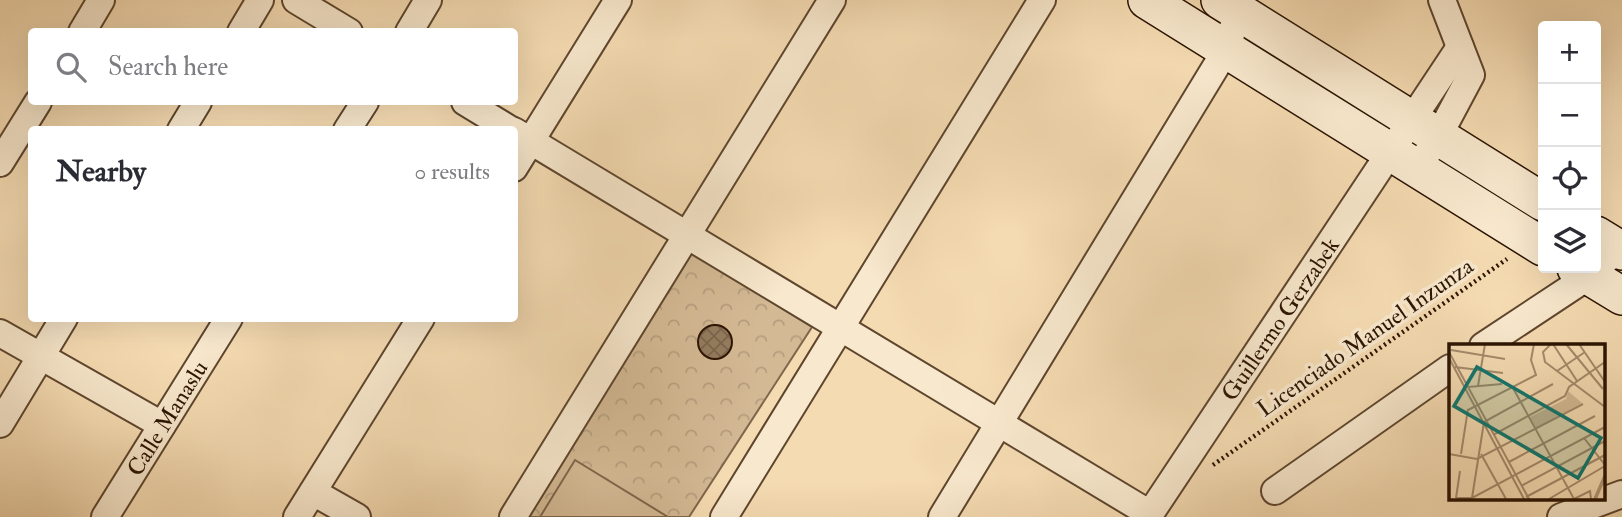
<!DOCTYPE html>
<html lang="en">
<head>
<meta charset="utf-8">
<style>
	body { margin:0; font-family:"IM FELL Double Pica",serif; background:#f7f7f7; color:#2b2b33 }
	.controls { position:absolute; right:21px; top:21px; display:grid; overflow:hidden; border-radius:7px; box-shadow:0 7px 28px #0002 }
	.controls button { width:63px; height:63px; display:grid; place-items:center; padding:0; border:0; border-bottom:2px solid #e1e1e2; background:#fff; color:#2b2b33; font:35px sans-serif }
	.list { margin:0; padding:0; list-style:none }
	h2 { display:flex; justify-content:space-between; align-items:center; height:91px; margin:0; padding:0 28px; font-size:30px }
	h2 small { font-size:23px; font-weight:400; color:#7c7c81 }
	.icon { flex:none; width:38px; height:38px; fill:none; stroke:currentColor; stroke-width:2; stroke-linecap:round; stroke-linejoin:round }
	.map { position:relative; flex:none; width:1622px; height:517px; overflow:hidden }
	.search { position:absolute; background:#fff; box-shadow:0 7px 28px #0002; left:28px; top:28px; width:490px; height:77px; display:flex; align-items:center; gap:18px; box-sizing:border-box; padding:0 24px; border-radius:7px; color:#7c7c81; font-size:26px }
	.panel { position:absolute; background:#fff; box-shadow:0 7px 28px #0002; left:28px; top:126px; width:490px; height:196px; border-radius:7px }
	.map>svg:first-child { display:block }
	.forest { fill:url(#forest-crowns); stroke:#7f664b; stroke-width:2 }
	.pitch { fill:#d3b994; stroke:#7f664b; stroke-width:2 }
	.building { fill:url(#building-cross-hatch); stroke:#2b1402; stroke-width:2 }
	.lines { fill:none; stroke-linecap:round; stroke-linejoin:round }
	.street-casing { stroke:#5e462e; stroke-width:30 }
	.secondary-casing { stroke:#2b1402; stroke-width:40 }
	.path { stroke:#2b1402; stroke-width:4.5; stroke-dasharray:2 3.5; stroke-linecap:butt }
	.street { stroke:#f8e8cd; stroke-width:26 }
	.secondary { stroke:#f8e8cd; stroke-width:37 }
	.labels { text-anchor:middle; stroke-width:7; stroke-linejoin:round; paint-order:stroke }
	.street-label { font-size:23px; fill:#2b1402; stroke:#f8e8cd }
	.inset-river { fill:none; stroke:#b09776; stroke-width:3.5 }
	.inset-road { fill:none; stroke:#a48b6c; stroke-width:2 }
	.view { fill:#0f766e; fill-opacity:0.15; stroke:#0f766e; stroke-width:3.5 }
	.inset-edge { fill:none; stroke:#2b1402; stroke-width:3.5 }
</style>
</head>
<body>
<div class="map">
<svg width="1622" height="517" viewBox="0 0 1622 517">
	<defs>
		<pattern id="forest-crowns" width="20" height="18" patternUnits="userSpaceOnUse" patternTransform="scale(1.75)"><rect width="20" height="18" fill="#d3b994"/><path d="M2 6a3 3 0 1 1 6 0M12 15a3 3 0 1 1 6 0" fill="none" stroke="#b59e7e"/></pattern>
		<pattern id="building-cross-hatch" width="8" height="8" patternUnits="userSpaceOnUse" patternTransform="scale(1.75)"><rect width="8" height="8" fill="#947b5e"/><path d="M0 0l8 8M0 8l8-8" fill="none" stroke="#79644b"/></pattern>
	</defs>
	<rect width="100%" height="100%" fill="#f5dbb2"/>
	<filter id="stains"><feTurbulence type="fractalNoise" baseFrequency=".00286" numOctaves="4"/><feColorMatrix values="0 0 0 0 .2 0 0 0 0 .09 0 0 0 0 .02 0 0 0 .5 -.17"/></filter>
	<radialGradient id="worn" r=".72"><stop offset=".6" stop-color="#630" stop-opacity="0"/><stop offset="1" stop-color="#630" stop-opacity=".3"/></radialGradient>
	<polygon class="forest" points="692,253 812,327 689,517 528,517"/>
	<polygon class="pitch" points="575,460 668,517 540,517"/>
	<circle class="building" cx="715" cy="342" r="17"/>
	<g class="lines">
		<g class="street-casing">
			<g id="street">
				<polyline points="296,0 349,32"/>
				<polyline points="82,32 101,0"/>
				<polyline points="241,32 260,0"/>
				<polyline points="409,32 428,0"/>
				<polyline points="465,102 511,130"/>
				<polyline points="181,130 198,102"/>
				<polyline points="347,130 365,102"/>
				<polyline points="514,131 1150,514"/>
				<polyline points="0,163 38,102"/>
				<polyline points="1418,167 1438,137 1471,75 1442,0"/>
				<polyline points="514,168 618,0"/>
				<polyline points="0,333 162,425"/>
				<polyline points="1483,346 1589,276 1618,248"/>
				<polyline points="0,424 64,318"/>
				<polyline points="1275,491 1450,368"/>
				<polyline points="313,492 357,517"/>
				<polyline points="105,517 229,318"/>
				<polyline points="297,517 421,318"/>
				<polyline points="513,517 832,0"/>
				<polyline points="724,517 1042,0"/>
				<polyline points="942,517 1226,50 1238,12 1234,0"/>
				<polyline points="1148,517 1460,47"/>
				<polyline points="1561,517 1622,494"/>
			</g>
		</g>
		<g class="secondary-casing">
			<g id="secondary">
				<polyline points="1147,0 1543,247"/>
				<polyline points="1220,0 1543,202"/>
				<polyline points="1596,235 1622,251"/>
				<polyline points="1576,268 1622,296"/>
			</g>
		</g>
		<polyline class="path" points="1213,465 1507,259"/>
		<use href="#street" class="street"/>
		<use href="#secondary" class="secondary"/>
	</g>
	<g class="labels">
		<g class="street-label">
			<text transform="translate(1280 319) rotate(-56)" y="8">Guillermo Gerzabek</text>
			<text transform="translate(1365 337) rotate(-35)" y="8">Licenciado Manuel Inzunza</text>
			<text transform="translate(167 418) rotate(-58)" y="8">Calle Manaslu</text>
		</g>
	</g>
	<g transform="translate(1449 344)">
		<rect width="156" height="156" fill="#f5dbb2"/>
		<path d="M119,47L133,59L87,84L81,73L117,55Z" fill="#d3b994"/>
		<path class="inset-river" d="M146,155L156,132"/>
		<path class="inset-road" d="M102,0L94,8L96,18L156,63M104,0L128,37M117,0L154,45M130,0L156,38M2,6L56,15M0,8L80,155M0,14L75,155M6,23L54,29M108,27L136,8M29,42L36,0M19,43L53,40M64,44L125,155L141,147L142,155M19,66L87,31L82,16L85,0M44,91L116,52L120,43L156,18M135,94L156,121M0,110L28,115L134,60M12,110L19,65M32,110L57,155M60,118L146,72M72,142L156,97M77,153L156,111M7,154H23L156,83M7,154L11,127M23,154L35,78L104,40M100,155L156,122"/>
		<path class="view" d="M28,23L152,94L129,134L5,62Z"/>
		<rect width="156" height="156" class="inset-edge"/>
	</g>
	<rect width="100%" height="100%" filter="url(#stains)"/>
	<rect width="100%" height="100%" fill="url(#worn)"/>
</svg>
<div class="controls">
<button>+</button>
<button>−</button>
<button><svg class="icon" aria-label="locate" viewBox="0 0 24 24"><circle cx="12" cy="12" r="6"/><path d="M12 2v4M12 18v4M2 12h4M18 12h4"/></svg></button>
<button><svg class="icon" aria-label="layers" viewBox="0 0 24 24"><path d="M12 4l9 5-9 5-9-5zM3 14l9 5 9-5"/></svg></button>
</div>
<div class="search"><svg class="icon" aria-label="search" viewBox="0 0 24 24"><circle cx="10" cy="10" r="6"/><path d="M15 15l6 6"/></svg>Search here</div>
<section class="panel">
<h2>Nearby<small>0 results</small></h2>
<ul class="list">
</ul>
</section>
</div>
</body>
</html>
